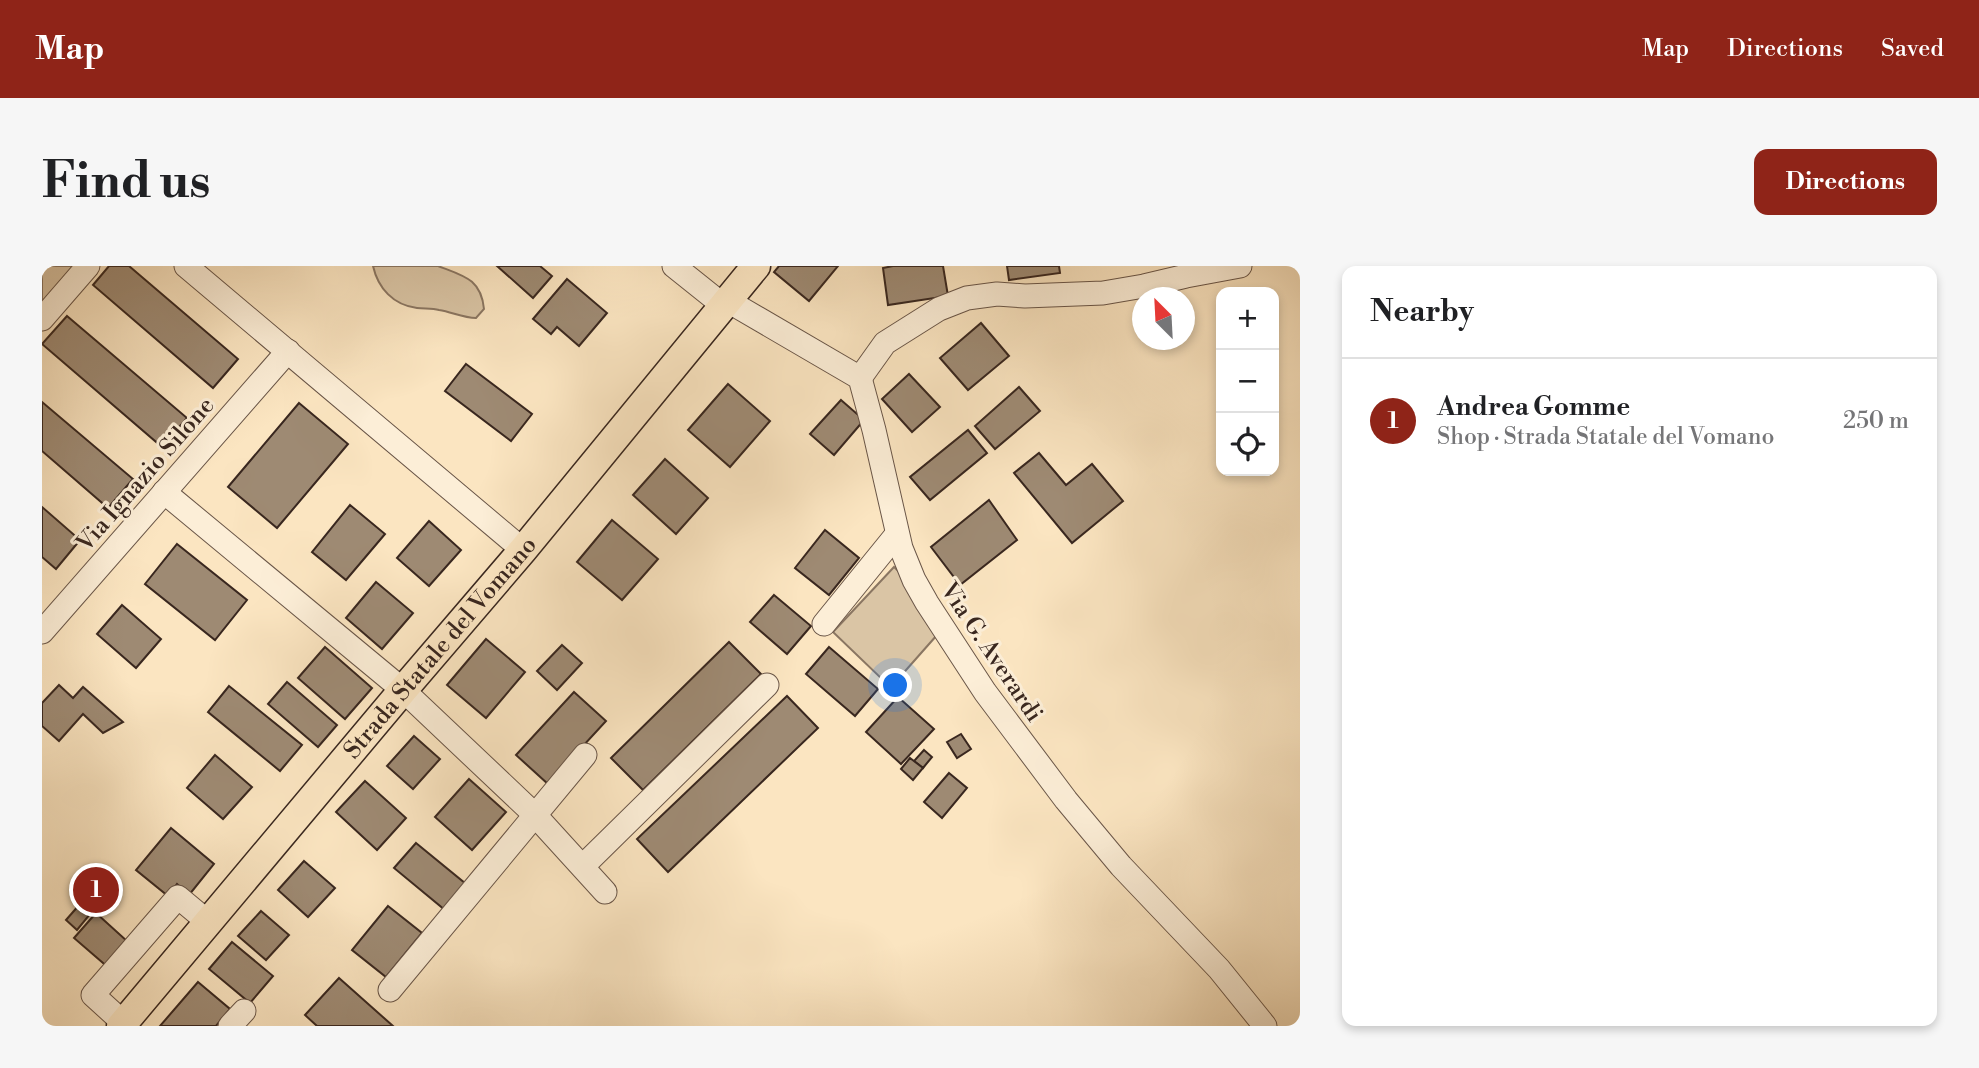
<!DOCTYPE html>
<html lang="en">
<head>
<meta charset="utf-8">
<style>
	body { margin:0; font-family:"Libre Bodoni",serif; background:#f6f6f6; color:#202124 }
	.controls { position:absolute; right:21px; top:21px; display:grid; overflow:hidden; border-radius:14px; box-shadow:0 4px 10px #0003 }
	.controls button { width:63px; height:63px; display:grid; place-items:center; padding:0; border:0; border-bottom:2px solid #e0e0e0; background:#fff; color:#202124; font:35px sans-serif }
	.compass { position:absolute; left:1090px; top:21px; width:63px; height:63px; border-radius:50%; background:#fff; box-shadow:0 4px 10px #0003; rotate:336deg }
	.you { position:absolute; left:854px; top:420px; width:24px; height:24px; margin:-18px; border:5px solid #fff; border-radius:50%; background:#1a73e8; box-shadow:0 0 0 10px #1a73e833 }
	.badge { display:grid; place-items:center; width:46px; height:46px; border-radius:50%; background:#8f2418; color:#fff; font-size:23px; font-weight:700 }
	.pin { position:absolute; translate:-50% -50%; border:4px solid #fff; box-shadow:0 2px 7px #0006 }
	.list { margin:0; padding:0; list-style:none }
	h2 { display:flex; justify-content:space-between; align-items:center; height:91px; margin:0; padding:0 28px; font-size:30px }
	h2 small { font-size:23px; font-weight:400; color:#757577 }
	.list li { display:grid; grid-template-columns:46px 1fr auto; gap:21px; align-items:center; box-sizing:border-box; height:126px; padding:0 28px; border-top:2px solid #e0e0e0 }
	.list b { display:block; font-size:26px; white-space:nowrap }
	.list p { margin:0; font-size:23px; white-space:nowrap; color:#757577 }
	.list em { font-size:23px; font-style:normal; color:#757577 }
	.icon { flex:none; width:38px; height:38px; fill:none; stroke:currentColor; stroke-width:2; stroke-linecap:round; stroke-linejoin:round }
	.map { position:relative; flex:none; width:1258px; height:760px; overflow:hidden; border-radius:14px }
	header { display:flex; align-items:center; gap:42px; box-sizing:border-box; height:98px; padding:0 35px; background:#8f2418; color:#fff }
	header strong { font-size:33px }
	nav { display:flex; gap:38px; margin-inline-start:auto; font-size:24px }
	.intro { display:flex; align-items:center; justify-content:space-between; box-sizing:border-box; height:168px; padding:0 42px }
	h1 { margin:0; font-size:49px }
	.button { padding:18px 32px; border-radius:14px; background:#8f2418; color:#fff; font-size:24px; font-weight:700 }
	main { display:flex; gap:42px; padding:0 42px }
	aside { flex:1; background:#fff; border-radius:14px; box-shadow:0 4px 10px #0003 }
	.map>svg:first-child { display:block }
	.green { fill:#dac5a5; stroke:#8a7662; stroke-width:2 }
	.building { fill:#9e8a73; stroke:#39271f; stroke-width:2 }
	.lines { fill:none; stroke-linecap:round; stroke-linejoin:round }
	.minor-casing { stroke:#6a5648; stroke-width:25 }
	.major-casing { stroke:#39271f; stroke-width:31 }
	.minor { stroke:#fceed7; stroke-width:23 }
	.major { stroke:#fbe5c1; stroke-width:28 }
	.labels { text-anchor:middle; stroke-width:6; stroke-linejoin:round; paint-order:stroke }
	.street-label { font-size:24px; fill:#39271f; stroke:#fceed7 }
</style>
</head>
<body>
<header>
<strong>Map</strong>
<nav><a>Map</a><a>Directions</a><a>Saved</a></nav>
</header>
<div class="intro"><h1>Find us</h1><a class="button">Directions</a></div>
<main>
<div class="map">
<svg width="1258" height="760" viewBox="0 0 1258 760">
	<rect width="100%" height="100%" fill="#fbe5c1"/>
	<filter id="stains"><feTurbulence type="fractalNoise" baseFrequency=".00286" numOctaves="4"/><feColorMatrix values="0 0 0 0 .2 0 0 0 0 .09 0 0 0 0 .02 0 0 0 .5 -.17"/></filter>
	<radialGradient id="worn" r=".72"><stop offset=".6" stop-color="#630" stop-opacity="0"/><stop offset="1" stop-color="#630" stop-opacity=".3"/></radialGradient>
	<g class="green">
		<polygon points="0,0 34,0 0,39"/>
		<path d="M331,0H396C422,10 439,13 442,43L434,52C421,52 410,46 397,44C390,42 382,43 375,42C351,39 336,22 331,0Z"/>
		<polygon points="852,301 867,315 895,369 857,412 843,416 791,366"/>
	</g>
	<g class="building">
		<polygon points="67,0 87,0 196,93 171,122 51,19"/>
		<polygon points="455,0 498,0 510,10 491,32"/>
		<polygon points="737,0 796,0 767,35 732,6"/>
		<polygon points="851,0 901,0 906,30 846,39 841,2"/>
		<polygon points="965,0 1017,0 1018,7 967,14"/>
		<polygon points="525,13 565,47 537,80 515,61 509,68 491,53"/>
		<polygon points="25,50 145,152 120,181 0,78"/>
		<polygon points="939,57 967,90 926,124 898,92"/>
		<polygon points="424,98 490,148 469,175 403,125"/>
		<polygon points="867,108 898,141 870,166 840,133"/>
		<polygon points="686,118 728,155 688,201 646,164"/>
		<polygon points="977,121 998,145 953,183 933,160"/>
		<polygon points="799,134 822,154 792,189 768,168"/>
		<polygon points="0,136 91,213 66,242 0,185"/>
		<polygon points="257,137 306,178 235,262 186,221"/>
		<polygon points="926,164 945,187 888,234 868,211"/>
		<polygon points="997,187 1024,219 1050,198 1081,235 1030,277 972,207"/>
		<polygon points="623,193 666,232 634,268 591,229"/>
		<polygon points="947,234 975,274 918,319 889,281"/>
		<polygon points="308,239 343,268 304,314 270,286"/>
		<polygon points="0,241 38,274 14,303 0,291"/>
		<polygon points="570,254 616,293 580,334 535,296"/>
		<polygon points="387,255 419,284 387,320 355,292"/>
		<polygon points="783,264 817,292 787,329 753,302"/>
		<polygon points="135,278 205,334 173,374 103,318"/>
		<polygon points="334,316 371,347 340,383 304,352"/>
		<polygon points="732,329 769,360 745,388 708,356"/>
		<polygon points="80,339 119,373 94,402 55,368"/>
		<polygon points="444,373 483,406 444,452 405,419"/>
		<polygon points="687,376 719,408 601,524 569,492"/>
		<polygon points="520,379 540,397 515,424 495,405"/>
		<polygon points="283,381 330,422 303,453 256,412"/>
		<polygon points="787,381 836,423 813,450 764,408"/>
		<polygon points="245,416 295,459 276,481 226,438"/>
		<polygon points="17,419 31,432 41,421 81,456 61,467 41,448 17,475 0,460 0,437"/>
		<polygon points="187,420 260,479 238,505 166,446"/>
		<polygon points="532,426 564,455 506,518 474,489"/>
		<polygon points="745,430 776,462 626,606 595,573"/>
		<polygon points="856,431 892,463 859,498 824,466"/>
		<polygon points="919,468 929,483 915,492 905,476"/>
		<polygon points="372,470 398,493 371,523 345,500"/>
		<polygon points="882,484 890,491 881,502 872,495"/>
		<polygon points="173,489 210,521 181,553 145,522"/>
		<polygon points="868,492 881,502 871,514 859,503"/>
		<polygon points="907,507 925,522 900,552 882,536"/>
		<polygon points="427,513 464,546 430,584 393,551"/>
		<polygon points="323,515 364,552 335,584 294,546"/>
		<polygon points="129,562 172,598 147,629 135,618 126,630 94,604"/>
		<polygon points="374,577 424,618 403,644 352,602"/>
		<polygon points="262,595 293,622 266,651 236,624"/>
		<polygon points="55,604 74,620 53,645 34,629"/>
		<polygon points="38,638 49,647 35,664 24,654"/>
		<polygon points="346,640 380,667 344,711 310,684"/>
		<polygon points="219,645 247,669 224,694 196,670"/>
		<polygon points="54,647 96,685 75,709 32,672"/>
		<polygon points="190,676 231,710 208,737 167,703"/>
		<polygon points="297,712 351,760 275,760 263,749"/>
		<polygon points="156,716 188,743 174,760 118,760"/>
	</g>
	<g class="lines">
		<g class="minor-casing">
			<g id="minor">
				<polyline points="144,0 481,284"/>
				<polyline points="632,0 682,40"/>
				<polyline points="686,35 818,112 832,164 859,282 872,314 885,337 943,426 1024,534 1079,600 1177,703 1223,760"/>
				<polyline points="0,53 46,0"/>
				<polyline points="818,112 843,77 897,43 925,32 955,28 983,30 1061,27 1102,20 1144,10 1198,0"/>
				<polyline points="122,226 361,424 492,548 563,626"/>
				<polyline points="782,358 855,268"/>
				<polyline points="0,366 246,85"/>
				<polyline points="541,600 725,419"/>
				<polyline points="348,724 543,489"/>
				<polyline points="85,760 51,729 136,631 166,656"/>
				<polyline points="188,760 202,745"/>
			</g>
		</g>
		<g class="major-casing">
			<g id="major">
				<path id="s1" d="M79,760L361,424L481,284L714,0"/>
			</g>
		</g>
		<use href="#minor" class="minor"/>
		<use href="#major" class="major"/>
	</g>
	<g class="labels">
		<g class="street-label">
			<text transform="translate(103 208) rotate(-49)" y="8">Via Ignazio Silone</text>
			<text dy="8" stroke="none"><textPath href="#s1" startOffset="495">Strada Statale del Vomano</textPath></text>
			<text transform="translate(950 386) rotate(56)" y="8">Via G. Averardi</text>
		</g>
	</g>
	<rect width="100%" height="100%" filter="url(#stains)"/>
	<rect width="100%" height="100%" fill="url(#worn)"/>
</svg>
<div class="controls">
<button>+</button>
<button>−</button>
<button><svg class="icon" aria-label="locate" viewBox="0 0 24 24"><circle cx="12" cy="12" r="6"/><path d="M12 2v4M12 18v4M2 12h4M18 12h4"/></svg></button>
</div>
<svg class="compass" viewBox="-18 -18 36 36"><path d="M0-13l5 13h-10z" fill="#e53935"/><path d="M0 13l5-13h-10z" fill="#757577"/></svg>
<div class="you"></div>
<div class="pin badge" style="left:54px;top:624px">1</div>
</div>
<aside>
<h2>Nearby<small></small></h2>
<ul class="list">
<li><span class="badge">1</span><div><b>Andrea Gomme</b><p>Shop · Strada Statale del Vomano</p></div><em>250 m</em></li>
</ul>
</aside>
</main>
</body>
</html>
